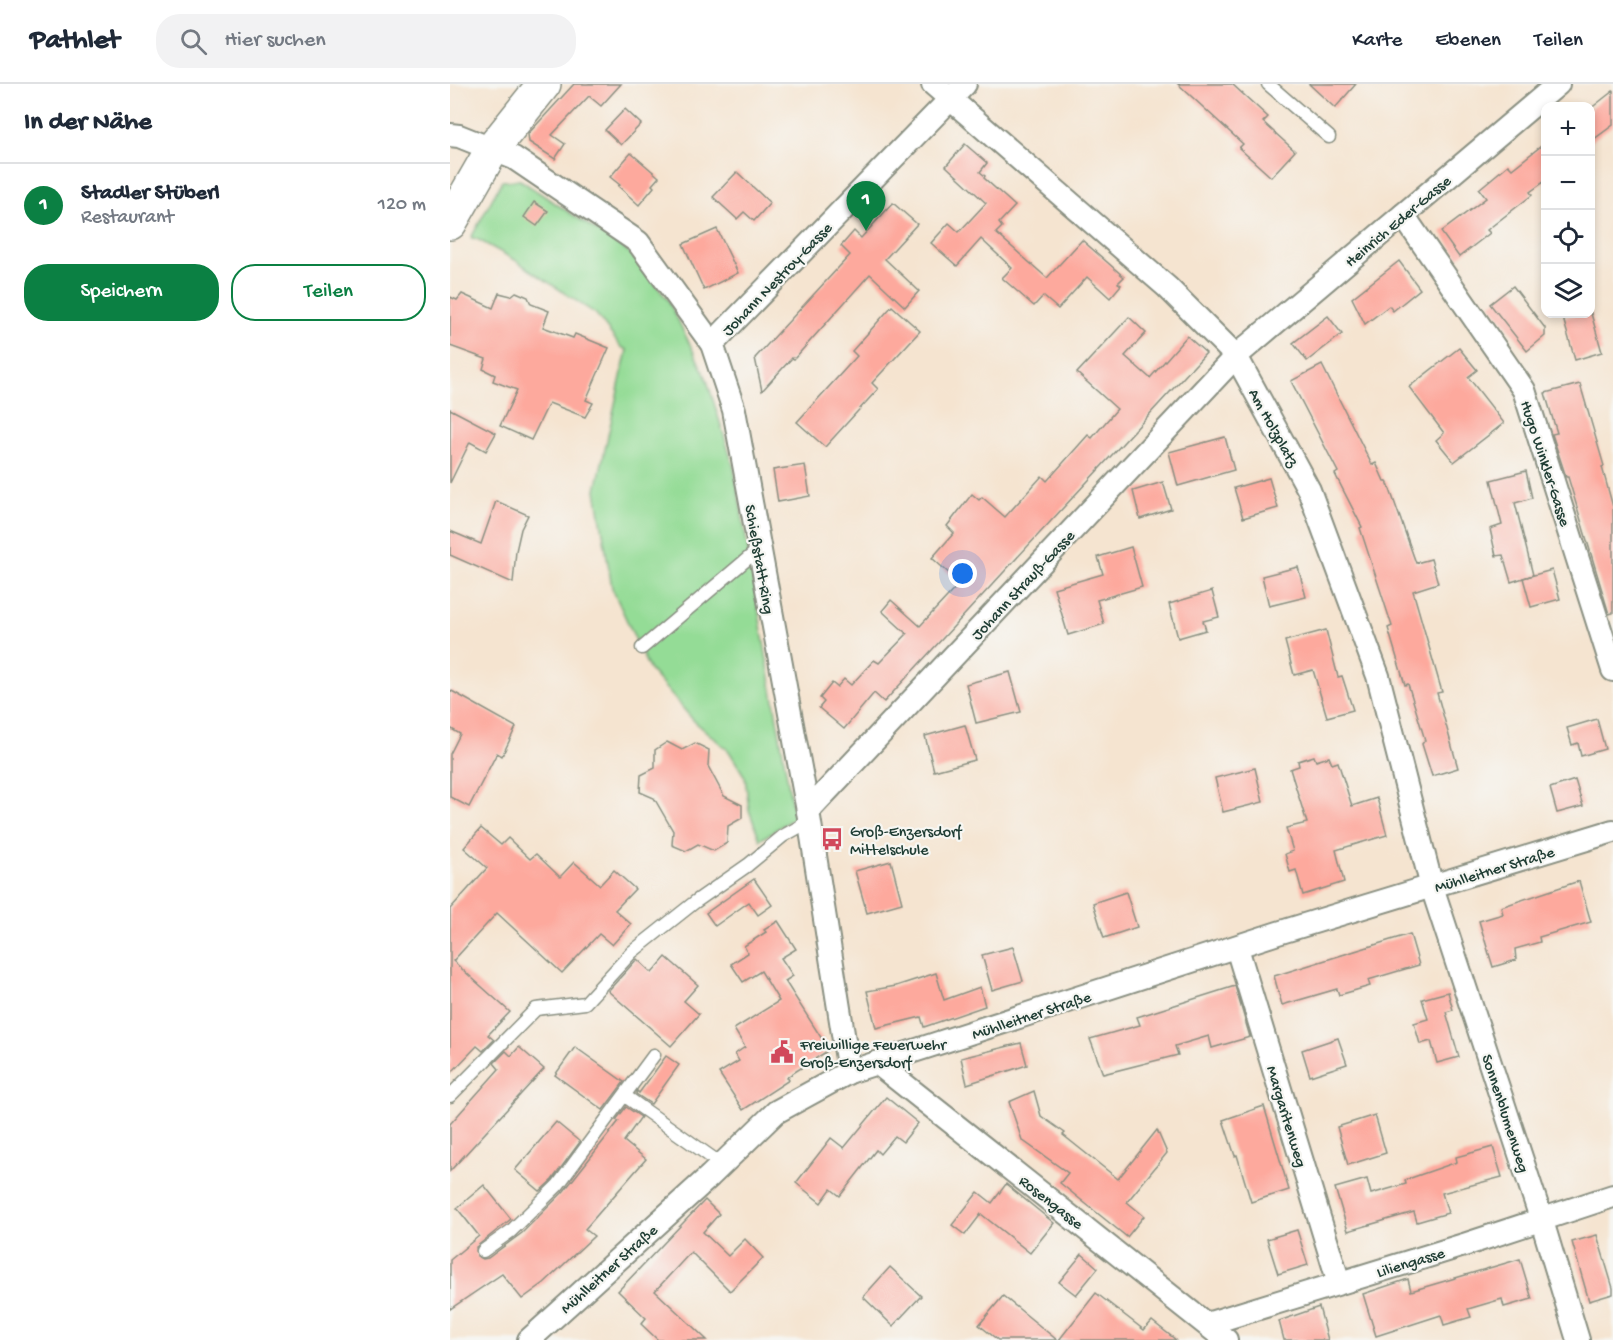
<!DOCTYPE html>
<html lang="de">
<head>
<meta charset="utf-8">
<style>
	body { margin:0; font-family:"Gochi Hand",sans-serif; background:#f2f2f3; color:#1f2937 }
	.controls { position:absolute; right:18px; top:18px; display:grid; overflow:hidden; border-radius:12px; box-shadow:0 3px 9px #0003 }
	.controls button { width:54px; height:54px; display:grid; place-items:center; padding:0; border:0; border-bottom:2px solid #e0e1e3; background:#fff; color:#1f2937; font:30px sans-serif }
	.you { position:absolute; left:513px; top:490px; width:21px; height:21px; margin:-15px; border:4px solid #fff; border-radius:50%; background:#1a73e8; box-shadow:0 0 0 9px #1a73e833 }
	.badge { display:grid; place-items:center; width:39px; height:39px; border-radius:50%; background:#0b8043; color:#fff; font-size:20px; font-weight:700 }
	.pin { position:absolute; translate:-50% -50px; filter:drop-shadow(0 2px 3px #0008) }
	.pin::after { content:''; position:absolute; top:32px; width:21px; height:18px; background:inherit; clip-path:polygon(0 0,100% 0,50% 100%) }
	.list { margin:0; padding:0; list-style:none }
	h2 { display:flex; justify-content:space-between; align-items:center; height:78px; margin:0; padding:0 24px; font-size:26px }
	h2 small { font-size:20px; font-weight:400; color:#747a83 }
	.list li { display:grid; grid-template-columns:39px 1fr auto; gap:18px; align-items:center; box-sizing:border-box; height:84px; padding:0 24px; border-top:2px solid #e0e1e3 }
	.list b { display:block; font-size:22px; white-space:nowrap }
	.list p { margin:0; font-size:20px; white-space:nowrap; color:#747a83 }
	.list em { font-size:20px; font-style:normal; color:#747a83 }
	.actions { display:flex; gap:12px; padding:18px 24px }
	.actions a { flex:1; padding:14px 0; border:2px solid #0b8043; border-radius:24px; text-align:center; font-size:21px; color:#0b8043 }
	.actions .main { background:#0b8043; color:#fff }
	.icon { flex:none; width:33px; height:33px; fill:none; stroke:currentColor; stroke-width:2; stroke-linecap:round; stroke-linejoin:round }
	.map { position:relative; flex:none; width:1163px; height:1256px; overflow:hidden }
	header { display:flex; align-items:center; gap:36px; box-sizing:border-box; height:84px; padding:0 30px; background:#fff; border-bottom:2px solid #e0e1e3 }
	header strong { font-size:28px }
	nav { display:flex; gap:33px; margin-inline-start:auto; font-size:21px }
	.search { width:420px; height:54px; background:#f2f2f3; display:flex; align-items:center; gap:15px; box-sizing:border-box; padding:0 21px; border-radius:24px; color:#747a83; font-size:22px }
	main { display:flex }
	aside { flex:1; background:#fff }
	.map>svg:first-child { display:block }
	.green { fill:#94dc96; stroke:#5a8c65; stroke-width:1.5 }
	.building { fill:#fda99d }
	.lines { fill:none; stroke-linecap:round; stroke-linejoin:round }
	.lane-casing { stroke:#8a9082; stroke-width:15 }
	.street-casing { stroke:#8a9082; stroke-width:26 }
	.primary-casing { stroke:#8a9082; stroke-width:36 }
	.lane { stroke:#fff; stroke-width:12 }
	.street { stroke:#fff; stroke-width:22 }
	.primary { stroke:#fff; stroke-width:33 }
	.labels { text-anchor:middle; stroke-width:4.5; stroke-linejoin:round; paint-order:stroke }
	.street-label { font-size:16px; fill:#1f3d34; stroke:#f6f6f2 }
	.poi-label { font-size:16px; fill:#1f3d34; stroke:#f6f6f2; text-anchor:start }
</style>
</head>
<body>
<header>
<strong>Pathlet</strong>
<div class="search"><svg class="icon" aria-label="search" viewBox="0 0 24 24"><circle cx="10" cy="10" r="6"/><path d="M15 15l6 6"/></svg>Hier suchen</div>
<nav><a>Karte</a><a>Ebenen</a><a>Teilen</a></nav>
</header>
<main>
<aside>
<h2>In der Nähe<small></small></h2>
<ul class="list">
<li><span class="badge">1</span><div><b>Stadler Stüberl</b><p>Restaurant</p></div><em>120 m</em></li>
</ul>
<div class="actions"><a class="main">Speichern</a><a>Teilen</a></div>
</aside>
<div class="map">
<svg width="1163" height="1256" viewBox="0 0 1163 1256">
	<rect width="100%" height="100%" fill="#f6f6f2"/>
	<filter id="ink" filterUnits="userSpaceOnUse"><feTurbulence type="fractalNoise" baseFrequency=".0167" numOctaves="2"/><feDisplacementMap in="SourceGraphic" scale="12" xChannelSelector="R" yChannelSelector="G"/><feConvolveMatrix kernelMatrix="1 2 1 2 8 2 1 2 1" color-interpolation-filters="sRGB"/></filter>
	<filter id="wash" filterUnits="userSpaceOnUse"><feTurbulence type="fractalNoise" baseFrequency=".008" numOctaves="4" result="noise"/><feDisplacementMap in="SourceGraphic" scale="24" xChannelSelector="R" yChannelSelector="G"/><feGaussianBlur stdDeviation="1.35" result="paint"/><feColorMatrix in="noise" values="0 0 0 0 0 0 0 0 0 0 0 0 0 0 0 0 0 1.4 0 .05"/><feComposite in="paint" operator="in"/></filter>
	<g filter="url(#wash)">
		<rect width="100%" height="100%" fill="#f5e4d0"/>
		<polygon class="green" points="70,96 179,168 218,216 256,293 284,384 344,734 310,756 299,726 295,693 279,667 244,637 199,585 162,504 146,406 177,266 171,263 146,230 65,176 27,155 21,154 52,97"/>
		<g id="blocks">
			<g class="building">
				<polygon points="124,0 171,0 151,22 139,12 102,51 115,60 105,75 79,58 78,50"/>
				<polygon points="728,0 782,0 818,33 813,38 845,67 821,93 789,64 793,60"/>
				<polygon points="859,0 906,0 885,24"/>
				<polygon points="1163,7 1163,41 1140,58 1140,25"/>
				<polygon points="175,25 191,40 171,61 155,46"/>
				<polygon points="1095,59 1095,97 1080,108 1082,111 1037,146 1040,149 1009,173 991,148 1036,114 1029,105 1058,81 1062,85"/>
				<polygon points="515,60 537,79 530,88 535,92 534,94 565,122 549,139 552,143 546,149 597,194 632,156 674,193 668,199 671,201 660,214 637,193 608,225 593,212 584,222 552,194 562,184 531,155 507,182 481,159 499,139 509,148 536,119 496,82"/>
				<polygon points="181,69 209,93 202,101 204,103 189,121 168,102 170,101 160,93"/>
				<polygon points="287,88 320,119 304,137 294,128 287,135 263,113"/>
				<polygon points="84,118 98,127 87,142 74,133"/>
				<polygon points="443,119 467,140 435,175 469,207 455,223 420,190 344,275 342,274 312,307 305,274 400,171 391,162 404,147 411,154"/>
				<polygon points="267,145 288,189 254,206 233,160"/>
				<polygon points="949,177 970,205 943,227 939,222 915,240 902,214"/>
				<polygon points="1063,202 1095,244 1095,252 1077,267 1040,220"/>
				<polygon points="66,208 78,213 81,220 99,227 93,243 123,254 125,250 159,264 136,316 143,319 135,333 99,319 81,356 50,342 67,306 43,297 45,291 33,285 36,275 0,262 0,213 7,216 12,210 43,224 49,209 61,212"/>
				<polygon points="442,222 470,247 422,299 428,305 375,363 347,338 407,272 402,267"/>
				<polygon points="1140,226 1152,268 1125,276 1113,234 1129,230 1140,230"/>
				<polygon points="878,232 892,250 857,277 843,259"/>
				<polygon points="679,233 696,249 675,272 700,294 737,252 756,269 434,618 424,609 394,645 369,624 374,618 370,614 382,599 387,603 394,595 401,601 424,576 429,579 457,550 432,527 441,516 470,542 510,499 482,474 504,449 497,442 522,410 529,416 532,413 555,433 592,392 597,397 638,351 642,354 667,325 627,289"/>
				<polygon points="1009,264 1027,286 1018,293 1054,339 1004,378 986,356 994,349 959,303"/>
				<polygon points="872,281 922,381 926,379 934,397 937,397 966,479 981,475 988,499 963,507 992,608 987,609 1008,684 982,692 972,660 975,656 958,600 955,601 938,544 942,542 910,444 912,443 885,390 888,388 841,297"/>
				<polygon points="1130,300 1154,382 1152,383 1163,423 1163,529 1159,530 1118,393 1116,393 1102,350 1107,349 1095,309"/>
				<polygon points="0,325 46,349 36,367 20,358 0,399"/>
				<polygon points="775,353 784,386 728,402 719,368"/>
				<polygon points="355,381 360,412 328,418 323,386"/>
				<polygon points="1076,387 1082,414 1065,419 1083,491 1061,498 1053,471 1046,472 1040,445 1052,441 1041,396"/>
				<polygon points="819,394 828,424 793,434 784,404"/>
				<polygon points="713,398 721,425 690,435 683,407"/>
				<polygon points="46,417 78,431 71,445 66,467 63,499 0,471 0,447 31,460"/>
				<polygon points="681,463 692,503 647,516 654,540 618,551 604,504 653,490 648,473"/>
				<polygon points="848,483 856,513 819,522 812,492"/>
				<polygon points="1102,486 1110,515 1081,523 1073,494"/>
				<polygon points="762,507 769,533 753,537 756,546 728,554 719,520"/>
				<polygon points="876,546 888,593 892,592 903,626 877,633 863,586 844,591 835,557"/>
				<polygon points="560,588 571,628 526,639 516,600"/>
				<polygon points="0,606 66,643 52,672 47,669 19,723 0,713 0,670 10,650 0,644"/>
				<polygon points="1147,635 1155,665 1131,672 1128,659 1122,661 1117,644"/>
				<polygon points="515,641 525,676 484,687 475,652"/>
				<polygon points="217,658 232,666 245,659 259,666 258,682 274,712 292,721 292,734 278,742 277,759 264,767 248,760 236,767 222,761 223,747 204,714 190,708 191,691 205,684 205,666"/>
				<polygon points="864,672 866,677 879,673 882,680 888,678 902,722 927,714 937,751 886,766 894,798 853,811 846,786 840,788 835,770 843,767 836,744 857,739 840,685 849,682 848,677"/>
				<polygon points="805,684 813,718 773,728 765,694"/>
				<polygon points="1125,696 1133,722 1107,729 1100,704"/>
				<polygon points="31,744 51,761 58,754 80,775 86,770 110,793 124,778 150,801 164,786 185,805 165,826 181,840 162,861 149,850 112,889 47,829 3,877 60,928 38,951 44,956 33,967 27,962 0,990 0,825 37,784 14,764"/>
				<polygon points="441,777 452,819 417,829 405,787"/>
				<polygon points="304,795 322,821 308,831 299,818 265,842 256,829"/>
				<polygon points="1129,797 1141,838 1089,853 1090,858 1065,865 1066,876 1043,883 1029,837 1053,830 1051,823"/>
				<polygon points="676,808 687,843 654,854 643,819"/>
				<polygon points="328,837 346,865 331,874 343,892 335,897 379,966 337,993 339,996 293,1026 269,989 289,977 285,970 295,963 284,945 329,917 311,887 293,898 281,880 298,869 294,862 316,848 314,846"/>
				<polygon points="960,850 969,881 918,896 920,902 889,911 887,905 832,921 824,892"/>
				<polygon points="563,863 573,897 542,906 532,871"/>
				<polygon points="216,873 248,901 234,917 249,930 221,962 158,907 187,875 202,889"/>
				<polygon points="486,889 494,916 530,903 535,922 474,943 471,933 426,944 417,907 446,902"/>
				<polygon points="785,902 800,953 762,964 759,952 725,962 728,971 653,990 640,955 690,941 687,933"/>
				<polygon points="998,908 1003,926 996,928 1009,973 987,979 981,957 970,960 964,939 978,935 972,915"/>
				<polygon points="888,954 897,980 860,992 852,966"/>
				<polygon points="571,959 577,981 517,1000 511,974"/>
				<polygon points="69,963 94,985 0,1087 0,1040 49,985 44,979 56,967 61,972"/>
				<polygon points="125,963 174,998 153,1026 105,991"/>
				<polygon points="216,972 229,981 201,1020 186,1010 187,1007 189,1009"/>
				<polygon points="584,1007 591,1032 615,1049 613,1051 668,1095 707,1046 717,1069 677,1118 694,1132 677,1153 610,1099 618,1089 572,1056 559,1018"/>
				<polygon points="436,1013 468,1039 453,1058 445,1052 430,1070 426,1066 390,1112 381,1105 371,1119 346,1099 381,1054 394,1064"/>
				<polygon points="814,1022 839,1106 801,1118 787,1071 785,1072 773,1036"/>
				<polygon points="176,1023 191,1033 174,1057 196,1075 135,1145 144,1152 94,1199 72,1215 52,1190 0,1225 0,1176 29,1152 7,1124 34,1101 61,1135 26,1163 27,1172 33,1175 38,1174 72,1149 114,1107 169,1037 166,1036"/>
				<polygon points="925,1031 936,1069 898,1081 887,1043"/>
				<polygon points="106,1038 130,1058 102,1096 90,1107 65,1086"/>
				<polygon points="1043,1063 1052,1093 992,1109 998,1129 967,1138 964,1128 898,1147 885,1104 917,1095 921,1110 956,1100 955,1096 1007,1078 1006,1073"/>
				<polygon points="556,1100 604,1139 580,1169 531,1130 515,1151 502,1141 528,1108 542,1119"/>
				<polygon points="255,1116 269,1130 253,1148 278,1172 295,1155 313,1174 280,1207 241,1168 205,1207 257,1256 208,1256 191,1240 196,1234 168,1207"/>
				<polygon points="847,1146 858,1181 828,1190 817,1155"/>
				<polygon points="1147,1151 1163,1204 1163,1210 1139,1217 1122,1158"/>
				<polygon points="632,1170 648,1184 626,1211 609,1198"/>
				<polygon points="1070,1175 1082,1215 1054,1223 1052,1215 1018,1225 1021,1233 994,1241 991,1231 926,1252 913,1210 958,1195 961,1207"/>
				<polygon points="440,1183 471,1212 443,1242 413,1213"/>
				<polygon points="646,1209 694,1246 702,1237 726,1256 609,1256"/>
				<polygon points="553,1212 607,1256 548,1256 529,1241"/>
				<polygon points="869,1223 878,1256 834,1256 829,1237"/>
			</g>
		</g>
	</g>
	<g filter="url(#ink)">
		<use href="#blocks" fill-opacity="0" stroke="#8a9082" stroke-width="1.5"/>
		<g class="lines">
			<g class="lane-casing">
				<g id="lane">
					<polyline points="818,0 879,53"/>
					<polyline points="192,564 309,465"/>
					<polyline points="0,1012 86,925 135,919 182,868 245,818 298,781 333,752 351,742 357,730"/>
					<polyline points="175,1012 271,1080"/>
					<polyline points="33,1167 61,1147 108,1101 204,971"/>
				</g>
			</g>
			<g class="street-casing">
				<g id="street">
					<polyline points="483,0 717,203 786,272 859,406 928,592 982,803 1091,1134 1128,1256"/>
					<polyline points="0,51 9,52 64,74 188,158 262,260 284,326 358,727 399,988"/>
					<polyline points="953,131 1074,306 1163,586"/>
					<polyline points="262,260 515,0"/>
					<polyline points="358,727 786,272 1108,0"/>
					<polyline points="787,864 889,1199"/>
					<polyline points="427,979 776,1256"/>
					<polyline points="757,1240 1017,1160 1163,1112"/>
					<polyline points="79,1256 260,1092 326,1028 399,988 828,849 1163,747"/>
				</g>
			</g>
			<g class="primary-casing">
				<polyline id="primary" points="0,139 43,64 94,0"/>
			</g>
			<use href="#lane" class="lane"/>
			<use href="#street" class="street"/>
			<use href="#primary" class="primary"/>
		</g>
	</g>
	<defs>
		<g id="bus-bare" transform="scale(1.8)"><path d="M-5-6H5V4H4V6H2V4H-2V6H-4V4H-5ZM-3.5-4V0h7V-4ZM-3.5 1.2v1.5H-2V1.2ZM2 1.2v1.5H3.5V1.2Z" fill="#d1495b" stroke="#f6f6f2" stroke-width="2.5" paint-order="stroke"/></g>
		<g id="civic-bare" transform="scale(1.8)"><path d="M-.6-6.5H3V-4.5H.6V-3L4-1V1h2V6H-6V1h2V-1L-.6-3ZM-1.2 2.5V6h2.4V2.5Z" fill="#d1495b" stroke="#f6f6f2" stroke-width="2.5" paint-order="stroke"/></g>
	</defs>
	<g fill-rule="evenodd">
		<use href="#bus-bare" x="382" y="755"/>
		<use href="#civic-bare" x="332" y="968"/>
	</g>
	<g class="labels">
		<g class="street-label">
			<text transform="translate(947 136) rotate(-40)" y="6">Heinrich Eder-Gasse</text>
			<text transform="translate(326 194) rotate(-46)" y="6">Johann Nestroy-Gasse</text>
			<text transform="translate(825 343) rotate(61)" y="6">Am Holzplatz</text>
			<text transform="translate(1097 379) rotate(72)" y="6">Hugo Winkler-Gasse</text>
			<text transform="translate(311 475) rotate(80)" y="6">Schießstatt-Ring</text>
			<text transform="translate(572 500) rotate(-47)" y="6">Johann Strauß-Gasse</text>
			<text transform="translate(1044 784) rotate(-17)" y="6">Mühlleitner Straße</text>
			<text transform="translate(581 930) rotate(-18)" y="6">Mühlleitner Straße</text>
			<text transform="translate(1057 1029) rotate(72)" y="6">Sonnenblumenweg</text>
			<text transform="translate(838 1032) rotate(73)" y="6">Margaritenweg</text>
			<text transform="translate(602 1117) rotate(38)" y="6">Rosengasse</text>
			<text transform="translate(960 1177) rotate(-17)" y="6">Liliengasse</text>
			<text transform="translate(158 1184) rotate(-42)" y="6">Mühlleitner Straße</text>
		</g>
		<g class="poi-label">
			<text x="400" y="752">Groß-Enzersdorf<tspan x="400" dy="18">Mittelschule</tspan></text>
			<text x="350" y="965">Freiwillige Feuerwehr<tspan x="350" dy="18">Groß-Enzersdorf</tspan></text>
		</g>
	</g>
</svg>
<div class="controls">
<button>+</button>
<button>−</button>
<button><svg class="icon" aria-label="locate" viewBox="0 0 24 24"><circle cx="12" cy="12" r="6"/><path d="M12 2v4M12 18v4M2 12h4M18 12h4"/></svg></button>
<button><svg class="icon" aria-label="layers" viewBox="0 0 24 24"><path d="M12 4l9 5-9 5-9-5zM3 14l9 5 9-5"/></svg></button>
</div>
<div class="you"></div>
<div class="pin badge" style="left:416px;top:147px">1</div>
</div>
</main>
</body>
</html>
